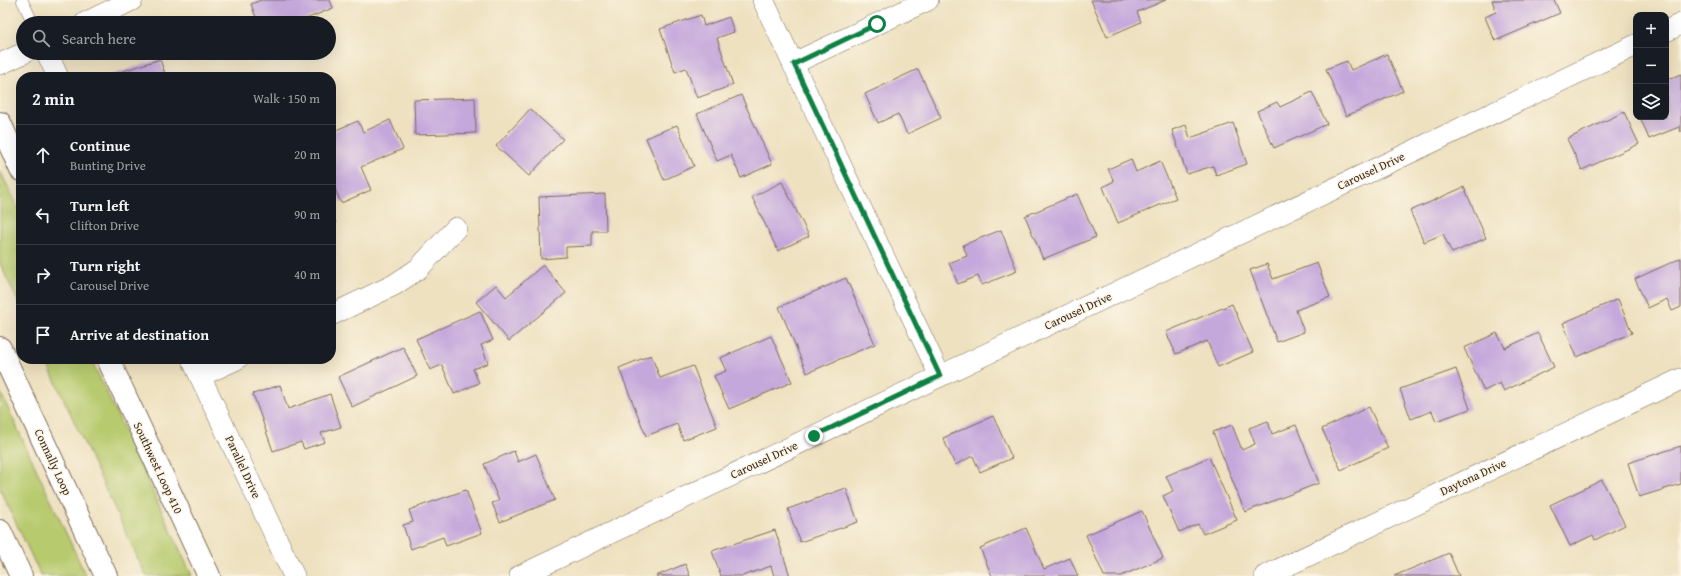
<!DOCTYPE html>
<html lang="en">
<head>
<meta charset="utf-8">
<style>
	body { margin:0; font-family:"Gentium Book Plus",serif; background:#20242c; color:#f1f3f6 }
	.controls { position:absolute; right:12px; top:12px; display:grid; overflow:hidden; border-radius:8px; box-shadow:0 4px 16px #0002 }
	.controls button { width:36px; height:36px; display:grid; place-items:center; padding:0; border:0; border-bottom:1px solid #363941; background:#171b24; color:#f1f3f6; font:20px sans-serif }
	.stop { position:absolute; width:12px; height:12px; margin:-9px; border:3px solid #0b8043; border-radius:50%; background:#fff }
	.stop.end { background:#0b8043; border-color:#fff; box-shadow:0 1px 4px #0008 }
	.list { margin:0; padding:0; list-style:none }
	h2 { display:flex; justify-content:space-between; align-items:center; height:52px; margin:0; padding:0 16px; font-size:17px }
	h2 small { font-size:13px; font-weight:400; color:#9ea1a6 }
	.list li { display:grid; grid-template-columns:26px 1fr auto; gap:12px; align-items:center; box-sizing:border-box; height:60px; padding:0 16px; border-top:1px solid #363941 }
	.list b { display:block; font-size:15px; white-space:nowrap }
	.list p { margin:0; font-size:13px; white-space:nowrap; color:#9ea1a6 }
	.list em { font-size:13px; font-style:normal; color:#9ea1a6 }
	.icon { flex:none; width:22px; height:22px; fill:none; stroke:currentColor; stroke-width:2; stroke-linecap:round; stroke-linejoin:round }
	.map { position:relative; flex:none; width:1681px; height:576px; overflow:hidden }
	.search { position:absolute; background:#171b24; box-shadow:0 4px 16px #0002; left:16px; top:16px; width:320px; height:44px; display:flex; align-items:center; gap:10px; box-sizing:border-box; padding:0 14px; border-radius:22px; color:#9ea1a6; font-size:15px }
	.panel { position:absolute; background:#171b24; box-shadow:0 4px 16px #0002; left:16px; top:72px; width:320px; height:292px; border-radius:16px }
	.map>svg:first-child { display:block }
	.green { fill:#b7ca6e; stroke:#797a46 }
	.building { fill:#c4a8dc }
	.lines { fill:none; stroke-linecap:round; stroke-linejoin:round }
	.service-casing { stroke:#7a6a57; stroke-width:12 }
	.minor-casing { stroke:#7a6a57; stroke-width:22 }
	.secondary-casing { stroke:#7a6a57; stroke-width:24 }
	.motorway-casing { stroke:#7a6a57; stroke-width:24 }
	.service { stroke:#fff; stroke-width:11 }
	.minor { stroke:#fff; stroke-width:21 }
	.secondary { stroke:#fff; stroke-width:22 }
	.motorway { stroke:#fff; stroke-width:22 }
	.route { stroke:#0b8043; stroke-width:5 }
	.labels { text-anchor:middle; stroke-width:3; stroke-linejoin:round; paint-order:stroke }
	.street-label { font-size:12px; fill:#3b2a1e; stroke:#fcf5e5 }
</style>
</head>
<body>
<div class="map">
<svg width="1681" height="576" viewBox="0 0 1681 576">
	<rect width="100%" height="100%" fill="#fcf5e5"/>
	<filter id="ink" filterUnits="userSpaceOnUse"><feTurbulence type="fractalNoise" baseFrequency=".025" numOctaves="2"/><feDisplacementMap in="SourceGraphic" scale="8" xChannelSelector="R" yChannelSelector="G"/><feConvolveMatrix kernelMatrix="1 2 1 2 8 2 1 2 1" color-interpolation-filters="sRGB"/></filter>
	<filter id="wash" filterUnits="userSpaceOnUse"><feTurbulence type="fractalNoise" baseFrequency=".012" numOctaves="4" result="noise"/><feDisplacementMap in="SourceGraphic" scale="16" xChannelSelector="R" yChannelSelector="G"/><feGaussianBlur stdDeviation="0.9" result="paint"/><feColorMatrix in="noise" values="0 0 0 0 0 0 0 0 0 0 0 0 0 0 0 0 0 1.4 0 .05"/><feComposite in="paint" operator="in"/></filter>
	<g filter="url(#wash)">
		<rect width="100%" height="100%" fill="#eee1c0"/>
		<g class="green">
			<polygon points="0,170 21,215 21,308 0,264"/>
			<polygon points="45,359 91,359 192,576 146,576"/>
			<polygon points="0,391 86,576 41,576 0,489"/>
		</g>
		<g id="blocks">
			<g class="building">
				<polygon points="261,0 330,0 333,8 296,23 258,23 251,4"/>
				<polygon points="1091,0 1166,0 1137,12 1141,22 1107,37"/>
				<polygon points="1492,0 1554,0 1560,13 1495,41 1485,17 1496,12"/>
				<polygon points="701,15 704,26 729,17 734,32 717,38 733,85 697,98 686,68 675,72 660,29"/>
				<polygon points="1387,54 1403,91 1346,116 1326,69 1347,61 1351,70"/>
				<polygon points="160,59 166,77 105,77"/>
				<polygon points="918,69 941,118 907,134 898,114 878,123 865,94"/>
				<polygon points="1681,74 1681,132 1679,127 1649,139 1640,117 1666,117 1666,80"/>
				<polygon points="1312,92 1327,124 1274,148 1257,111 1277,102 1280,107"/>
				<polygon points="741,95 772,164 741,178 731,155 717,161 697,114"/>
				<polygon points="475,98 476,133 415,135 414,100"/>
				<polygon points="530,109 563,139 529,176 496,146"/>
				<polygon points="1624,112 1639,144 1582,170 1567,139"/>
				<polygon points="390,120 403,149 361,167 371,190 341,203 331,180 331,132 358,121 363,132"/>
				<polygon points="1233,123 1247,164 1216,175 1213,166 1187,174 1172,130 1186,125 1190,138"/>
				<polygon points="677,125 694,166 664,180 646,138"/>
				<polygon points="1131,159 1136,172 1160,161 1176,198 1118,223 1103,187 1114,181 1108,169"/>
				<polygon points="782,182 809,236 778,251 752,197"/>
				<polygon points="1464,187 1486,238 1452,253 1443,234 1424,242 1410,211"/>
				<polygon points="605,194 606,231 592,231 592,246 566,247 566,257 541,259 539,197"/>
				<polygon points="1077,194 1096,237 1043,259 1025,216"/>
				<polygon points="331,213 336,223 331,225"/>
				<polygon points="1001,230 1017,271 982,285 978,276 958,284 949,263 967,256 963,245"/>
				<polygon points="1681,258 1681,307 1672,311 1667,299 1648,308 1635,279"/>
				<polygon points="1317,263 1330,297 1296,310 1304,332 1277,342 1250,270 1267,264 1273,279"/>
				<polygon points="543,265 566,293 509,341 476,302 496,285 506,297"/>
				<polygon points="846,278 875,344 807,373 779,307"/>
				<polygon points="1618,299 1632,333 1577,357 1563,323"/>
				<polygon points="1232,304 1253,352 1218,367 1207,341 1176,354 1166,332"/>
				<polygon points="480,311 493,340 481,345 488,363 473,369 479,383 454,394 442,365 430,370 416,339"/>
				<polygon points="1497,333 1505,348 1538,333 1554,367 1504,391 1500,383 1484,391 1464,348"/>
				<polygon points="771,336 792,382 729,409 714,376 726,371 720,358"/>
				<polygon points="403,347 417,376 352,407 338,377"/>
				<polygon points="651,355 660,378 693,366 717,427 683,440 677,424 646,436 619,368"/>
				<polygon points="1456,369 1470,409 1436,421 1432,411 1411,419 1400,389"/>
				<polygon points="280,385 288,409 330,394 341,427 321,433 325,442 304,449 301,442 273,451 253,394"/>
				<polygon points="1369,407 1388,448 1341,470 1322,429"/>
				<polygon points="993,416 1012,458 980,472 973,456 955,465 943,438"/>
				<polygon points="1268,421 1272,434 1296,425 1319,483 1245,512 1213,432 1232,425 1242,450 1255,444 1249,428"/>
				<polygon points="1681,446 1681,484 1639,497 1628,463"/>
				<polygon points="514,451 518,462 536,454 555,500 500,522 492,503 499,501 484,464"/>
				<polygon points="1209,457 1237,520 1203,534 1198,524 1179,532 1163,496 1173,491 1166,476"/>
				<polygon points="1602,480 1625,525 1595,540 1593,535 1570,546 1550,505"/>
				<polygon points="846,488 858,522 800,542 788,509"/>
				<polygon points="466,490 482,533 446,546 443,537 411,549 403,525 413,522 409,510"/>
				<polygon points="1142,511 1163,558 1121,576 1104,576 1086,535"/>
				<polygon points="1026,528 1044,569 1070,558 1078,576 992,576 980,548"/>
				<polygon points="775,530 790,576 774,576 771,566 742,576 721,576 712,551"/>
				<polygon points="1449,553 1459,576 1394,576"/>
				<polygon points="685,564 690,576 656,576"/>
			</g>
		</g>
	</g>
	<g filter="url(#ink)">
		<use href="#blocks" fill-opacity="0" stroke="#7a6a57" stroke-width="1"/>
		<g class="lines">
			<g class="service-casing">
				<polyline id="service" points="22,0 33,23"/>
			</g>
			<g class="minor-casing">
				<g id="minor">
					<polyline points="763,0 940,376"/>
					<polyline points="85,23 132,0"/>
					<polyline points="1666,31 1681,24"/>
					<polyline points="47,53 58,77"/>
					<polyline points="794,63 928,0"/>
					<polyline points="0,64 24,53"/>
					<polyline points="331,315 394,285 418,269 456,228"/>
					<polyline points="192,359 294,576"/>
					<polyline points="200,376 237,359"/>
					<polyline points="520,576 1636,45"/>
					<polyline points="1265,576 1681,379"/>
				</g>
			</g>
			<g class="secondary-casing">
				<g id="secondary">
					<polyline points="0,123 21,170"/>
					<polyline points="108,359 209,576"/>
				</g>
			</g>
			<g class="motorway-casing">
				<g id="motorway">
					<polyline points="0,348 106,576"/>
					<polyline points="0,531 21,576"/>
				</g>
			</g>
			<use href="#service" class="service"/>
			<use href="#minor" class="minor"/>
			<use href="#secondary" class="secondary"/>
			<use href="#motorway" class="motorway"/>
		</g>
	</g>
	<g class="lines" filter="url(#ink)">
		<polyline class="route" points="814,436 940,376 794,64 877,24"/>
	</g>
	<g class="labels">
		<g class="street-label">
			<text transform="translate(1371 171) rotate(-25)" y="4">Carousel Drive</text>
			<text transform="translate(1078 311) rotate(-25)" y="4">Carousel Drive</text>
			<text transform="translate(764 460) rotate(-25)" y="4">Carousel Drive</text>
			<text transform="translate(53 462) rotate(65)" y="4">Connally Loop</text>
			<text transform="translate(243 467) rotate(65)" y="4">Parallel Drive</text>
			<text transform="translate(158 468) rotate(65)" y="4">Southwest Loop 410</text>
			<text transform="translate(1473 477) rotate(-25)" y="4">Daytona Drive</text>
		</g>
	</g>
</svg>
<div class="controls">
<button>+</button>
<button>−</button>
<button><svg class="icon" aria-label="layers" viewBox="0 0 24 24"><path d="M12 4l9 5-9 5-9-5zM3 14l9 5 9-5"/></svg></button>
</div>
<div class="stop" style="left:877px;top:24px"></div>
<div class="stop end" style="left:814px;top:436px"></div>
<div class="search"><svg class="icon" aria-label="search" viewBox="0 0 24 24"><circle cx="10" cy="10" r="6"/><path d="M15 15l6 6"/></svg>Search here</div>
<section class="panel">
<h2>2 min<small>Walk · 150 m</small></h2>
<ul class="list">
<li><svg class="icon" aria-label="ahead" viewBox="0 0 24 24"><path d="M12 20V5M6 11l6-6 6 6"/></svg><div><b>Continue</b><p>Bunting Drive</p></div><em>20 m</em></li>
<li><svg class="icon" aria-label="left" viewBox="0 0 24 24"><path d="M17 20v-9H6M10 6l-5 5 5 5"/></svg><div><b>Turn left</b><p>Clifton Drive</p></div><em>90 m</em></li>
<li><svg class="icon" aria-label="right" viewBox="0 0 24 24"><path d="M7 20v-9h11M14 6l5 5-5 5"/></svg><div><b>Turn right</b><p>Carousel Drive</p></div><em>40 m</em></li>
<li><svg class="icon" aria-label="arrive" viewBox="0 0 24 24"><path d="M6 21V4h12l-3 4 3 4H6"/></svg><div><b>Arrive at destination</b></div></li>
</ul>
</section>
</div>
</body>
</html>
